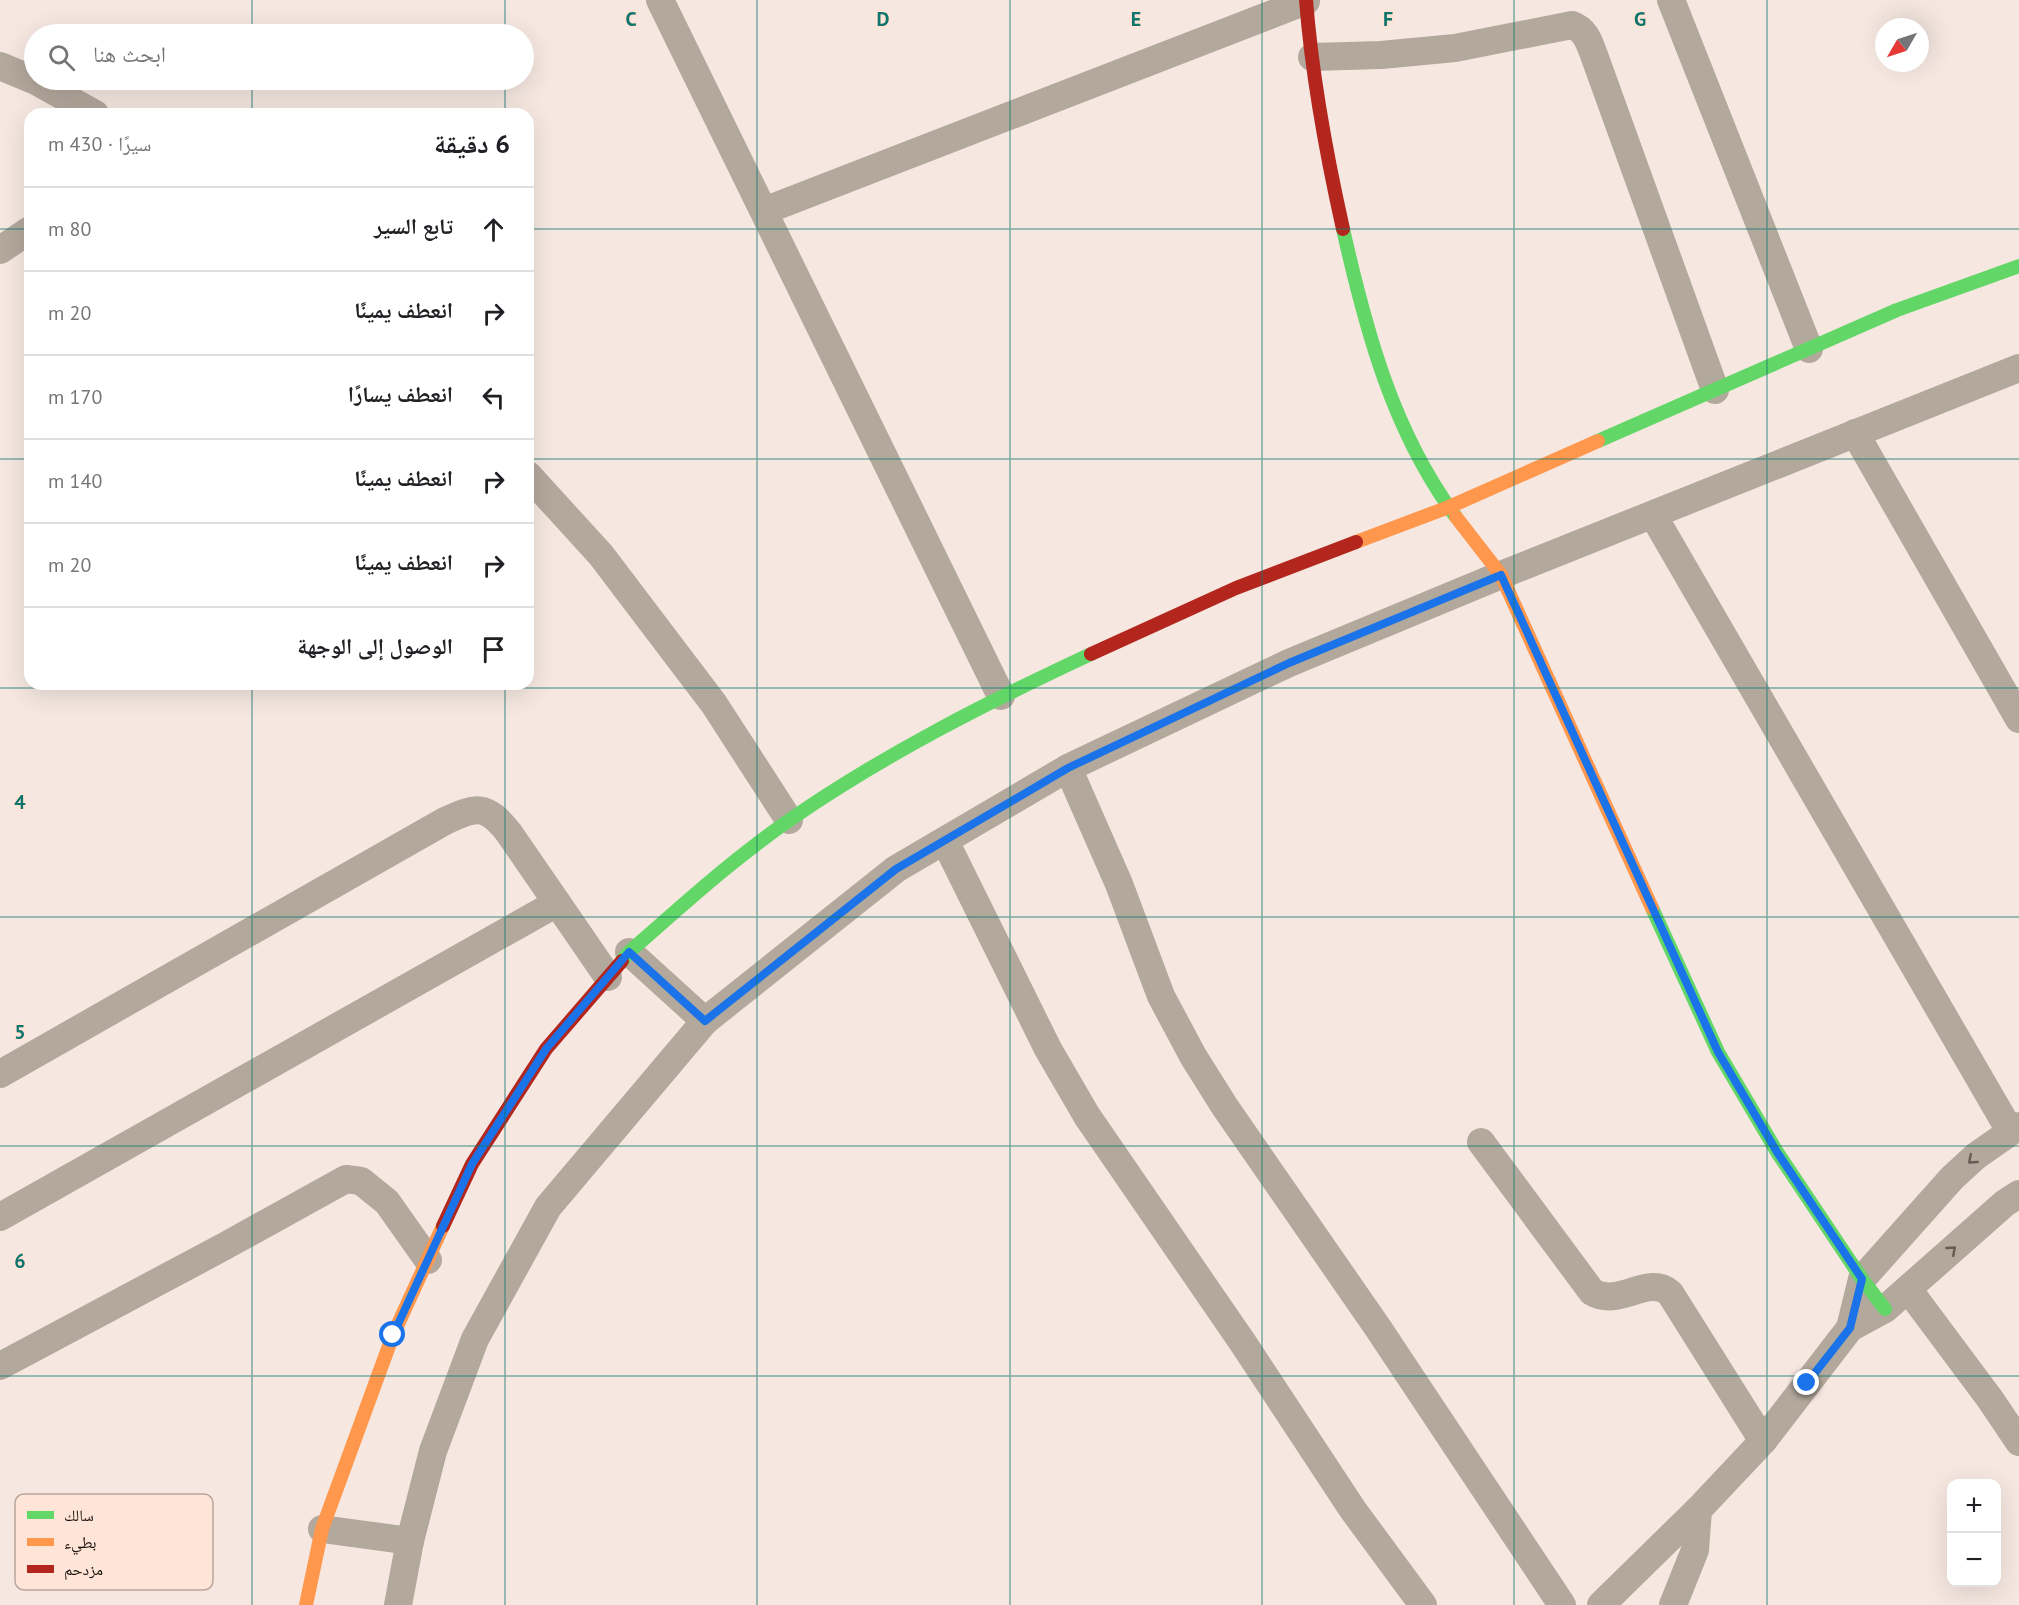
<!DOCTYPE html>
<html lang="ar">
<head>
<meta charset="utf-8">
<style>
	body { margin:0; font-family:"PT Sans","Noto Naskh Arabic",sans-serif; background:#f2f2f2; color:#202124; direction:rtl }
	.controls { position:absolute; right:18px; bottom:18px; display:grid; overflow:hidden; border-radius:12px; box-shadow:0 6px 24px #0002 }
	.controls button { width:54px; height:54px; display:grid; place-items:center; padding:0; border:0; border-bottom:2px solid #e0e0e0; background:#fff; color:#202124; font:30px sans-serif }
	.compass { position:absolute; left:1875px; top:18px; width:54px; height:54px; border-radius:50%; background:#fff; box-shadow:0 6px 24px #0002; rotate:231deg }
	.stop { position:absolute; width:18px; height:18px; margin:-14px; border:4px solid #1a73e8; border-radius:50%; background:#fff }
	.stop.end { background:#1a73e8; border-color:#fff; box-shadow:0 2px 6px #0008 }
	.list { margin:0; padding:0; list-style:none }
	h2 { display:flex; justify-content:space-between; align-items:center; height:78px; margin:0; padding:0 24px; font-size:26px }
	h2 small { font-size:20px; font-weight:400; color:#757577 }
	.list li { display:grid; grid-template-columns:39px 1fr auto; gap:18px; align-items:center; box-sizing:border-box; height:84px; padding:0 24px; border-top:2px solid #e0e0e0 }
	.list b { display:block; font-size:22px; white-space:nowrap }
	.list em { font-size:20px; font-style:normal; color:#757577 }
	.icon { flex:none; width:33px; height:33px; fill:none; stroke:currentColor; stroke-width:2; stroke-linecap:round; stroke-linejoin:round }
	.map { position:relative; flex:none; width:2019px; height:1605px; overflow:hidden; direction:ltr }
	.search { position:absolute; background:#fff; box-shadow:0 6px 24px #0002; left:24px; top:24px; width:510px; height:66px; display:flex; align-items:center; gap:15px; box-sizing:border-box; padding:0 21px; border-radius:33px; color:#757577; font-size:22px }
	.panel { position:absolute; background:#fff; box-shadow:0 6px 24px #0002; left:24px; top:108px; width:510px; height:582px; border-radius:18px; direction:rtl }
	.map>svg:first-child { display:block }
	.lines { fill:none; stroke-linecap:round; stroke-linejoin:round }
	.street { stroke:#b3a89c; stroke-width:28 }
	.fast { stroke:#63d668; stroke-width:14 }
	.slow { stroke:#ff974d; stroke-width:14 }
	.jam { stroke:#b3261e; stroke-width:14 }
	.oneway { stroke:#665c54 }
	.route { stroke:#1a73e8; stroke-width:8 }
	.grid { fill:none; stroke:#0f766e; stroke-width:1.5; stroke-opacity:0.55 }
	.key { fill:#ffe4d8; stroke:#baa59b; stroke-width:1.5 }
	.key-label { font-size:16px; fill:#1a110d }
	.grid-label { font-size:20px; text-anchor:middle; font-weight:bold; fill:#0f766e; stroke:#ffe4d8; stroke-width:5; stroke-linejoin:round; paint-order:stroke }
</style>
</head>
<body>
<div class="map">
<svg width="2019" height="1605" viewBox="0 0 2019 1605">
	<rect width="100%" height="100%" fill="#f6e8e1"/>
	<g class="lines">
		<g class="street">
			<polyline points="660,0 1001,696"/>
			<polyline points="1671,0 1809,349"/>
			<path d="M1312,57L1381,55L1455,48L1572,25C1586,30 1589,42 1594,55L1715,390"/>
			<polyline points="0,66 36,81 95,114"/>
			<polyline points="764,211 1306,1"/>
			<polyline points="0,250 30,230"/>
			<polyline points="1855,433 2019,719"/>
			<polyline points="528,475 601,555 714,704 789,820"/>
			<polyline points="1653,515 2010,1131"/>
			<polyline points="1068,768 1119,884 1161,996 1193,1056 1225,1107 1378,1328 1562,1605"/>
			<polyline points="945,841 1048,1049 1087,1116 1243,1343 1353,1510 1423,1605"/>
			<polyline points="629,952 705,1021"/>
			<path d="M0,1074L445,821C477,806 486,804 509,833L608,977"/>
			<path d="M1481,1142L1592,1292C1619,1308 1648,1274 1670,1293L1763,1441"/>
			<polyline points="0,1217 557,903"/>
			<polyline points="1908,1289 1990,1399 2019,1442"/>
			<polyline points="1850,1328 1862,1279 1952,1178 1976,1156 2019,1126"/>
			<polyline points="0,1366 225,1246 346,1179 361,1181 387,1202 428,1260"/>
			<polyline points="322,1529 410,1541"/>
			<polyline points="398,1605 410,1541 433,1451 475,1339 548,1207 705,1021 896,869 1068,768 1289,663 1501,575 2019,368"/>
			<polyline points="1601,1605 1698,1510 1763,1441 1850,1328 1885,1309 2005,1203 2019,1194"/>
			<polyline points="1673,1605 1695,1550 1698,1510"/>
		</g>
		<g class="fast">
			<path d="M1343,229C1366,331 1393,432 1456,517"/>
			<polyline points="1598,441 1897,310 2019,266"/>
			<polyline points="1652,908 1718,1052 1777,1152 1862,1279 1885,1309"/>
			<path d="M622,961L629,952C682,906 734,858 791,819C885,754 988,702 1091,654"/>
		</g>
		<g class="slow">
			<polyline points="1456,517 1501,575 1652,908"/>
			<polyline points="1356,542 1449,507 1598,441"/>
			<polyline points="306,1605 322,1529 393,1335 443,1226"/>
		</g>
		<g class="jam">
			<path d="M1306,0C1312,77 1326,153 1343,229"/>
			<polyline points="1091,654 1236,588 1356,542"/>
			<polyline points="443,1226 472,1164 546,1049 622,961"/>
		</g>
	</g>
	<defs><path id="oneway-chevron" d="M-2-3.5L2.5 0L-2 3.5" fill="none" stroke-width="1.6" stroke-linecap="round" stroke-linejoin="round" transform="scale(1.5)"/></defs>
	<g class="oneway">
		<use href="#oneway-chevron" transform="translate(1972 1160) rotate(139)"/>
		<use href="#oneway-chevron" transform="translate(1952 1250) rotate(-41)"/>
	</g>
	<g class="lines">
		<polyline class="route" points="393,1335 472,1164 546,1049 629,952 705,1021 896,869 1068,768 1289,663 1501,575 1718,1052 1777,1152 1862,1279 1850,1328 1807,1383"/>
	</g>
	<path class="grid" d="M252,0V34M505,0V34M757,0V1605M1010,0V1605M1262,0V1605M1514,0V1605M1767,0V1605M252,80V114M505,80V114M0,229H30M528,229H2019M0,459H30M528,459H2019M252,684V1605M505,684V1605M0,688H2019M0,917H2019M0,1146H2019M0,1376H2019"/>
	<rect x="15" y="1494" width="198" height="96" rx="9" class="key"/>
	<rect x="27" y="1511" width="27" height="8" fill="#63d668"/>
	<rect x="27" y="1538" width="27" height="8" fill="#ff974d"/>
	<rect x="27" y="1565" width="27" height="8" fill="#b3261e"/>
	<g class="key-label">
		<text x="64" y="1521">سالك</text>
		<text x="64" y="1548">بطيء</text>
		<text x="64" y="1575">مزدحم</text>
	</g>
	<g class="grid-label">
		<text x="631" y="26">C</text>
		<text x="883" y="26">D</text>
		<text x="1136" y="26">E</text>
		<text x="1388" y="26">F</text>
		<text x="1640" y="26">G</text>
		<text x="20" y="809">4</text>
		<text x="20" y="1039">5</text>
		<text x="20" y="1268">6</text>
	</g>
</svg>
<div class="controls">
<button>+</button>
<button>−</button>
</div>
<svg class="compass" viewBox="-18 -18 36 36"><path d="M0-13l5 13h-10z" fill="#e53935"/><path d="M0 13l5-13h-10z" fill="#757577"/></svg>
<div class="stop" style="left:393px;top:1335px"></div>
<div class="stop end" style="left:1807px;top:1383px"></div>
<div class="search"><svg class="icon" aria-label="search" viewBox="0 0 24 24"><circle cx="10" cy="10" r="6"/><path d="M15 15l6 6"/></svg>ابحث هنا</div>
<section class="panel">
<h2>6 دقيقة<small>سيرًا · 430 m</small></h2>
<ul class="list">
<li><svg class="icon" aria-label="ahead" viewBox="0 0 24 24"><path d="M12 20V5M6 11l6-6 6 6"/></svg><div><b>تابع السير</b></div><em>80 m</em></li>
<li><svg class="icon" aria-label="right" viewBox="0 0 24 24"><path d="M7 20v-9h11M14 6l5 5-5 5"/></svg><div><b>انعطف يمينًا</b></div><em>20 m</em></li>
<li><svg class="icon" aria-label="left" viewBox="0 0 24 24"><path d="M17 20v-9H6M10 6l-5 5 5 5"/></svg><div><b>انعطف يسارًا</b></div><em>170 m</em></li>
<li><svg class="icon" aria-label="right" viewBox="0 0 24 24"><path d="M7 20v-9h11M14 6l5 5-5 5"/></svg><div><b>انعطف يمينًا</b></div><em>140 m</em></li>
<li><svg class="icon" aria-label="right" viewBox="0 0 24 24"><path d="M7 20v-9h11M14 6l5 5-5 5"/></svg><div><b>انعطف يمينًا</b></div><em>20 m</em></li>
<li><svg class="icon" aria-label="arrive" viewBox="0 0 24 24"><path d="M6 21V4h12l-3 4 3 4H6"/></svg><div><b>الوصول إلى الوجهة</b></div></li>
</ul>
</section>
</div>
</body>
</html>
